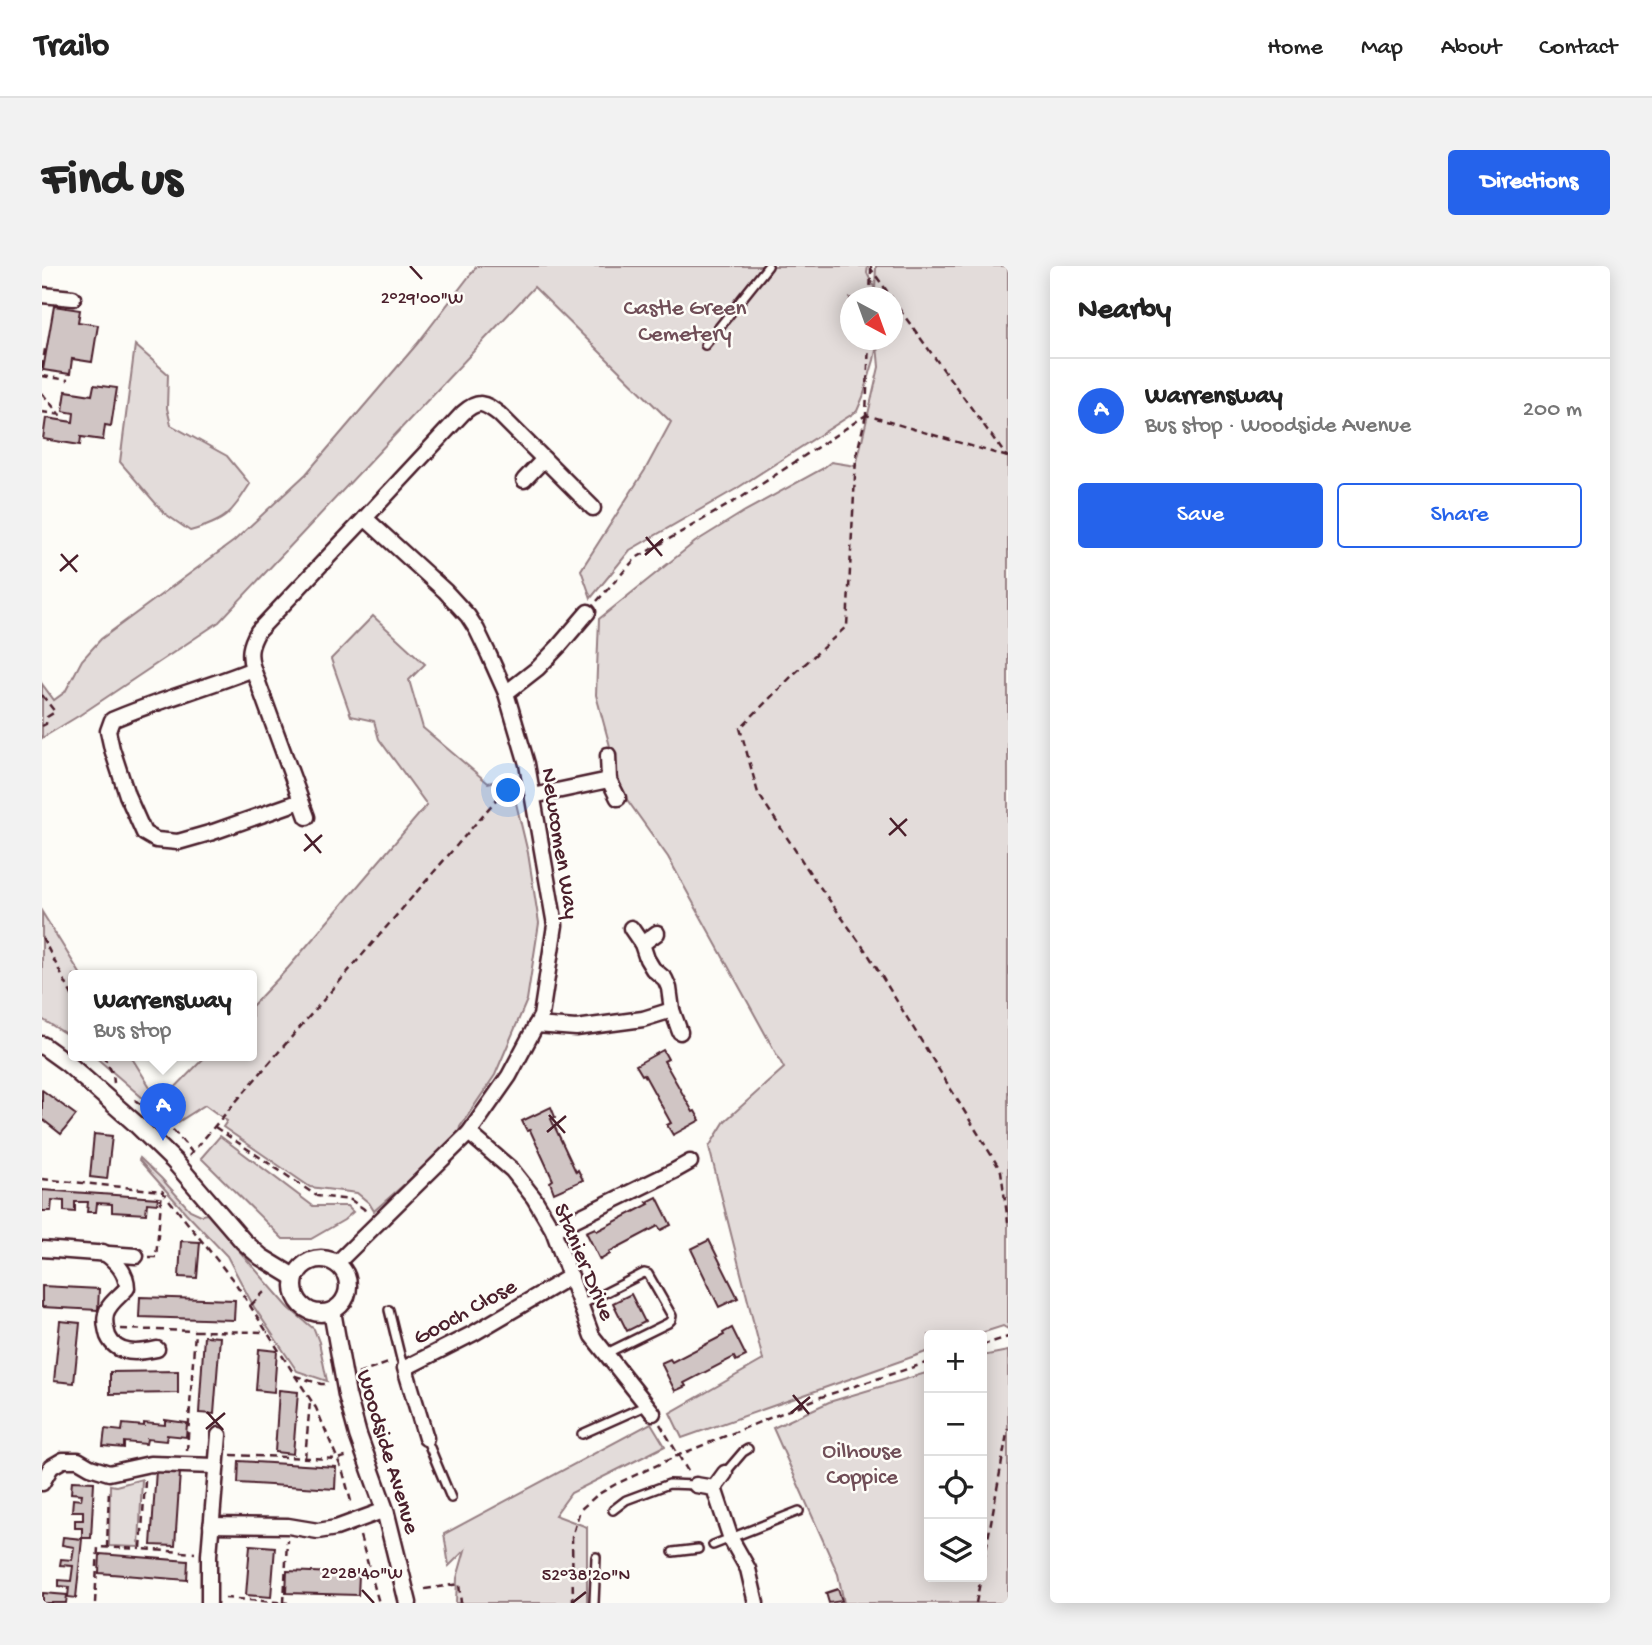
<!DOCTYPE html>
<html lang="en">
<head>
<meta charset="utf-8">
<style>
	body { margin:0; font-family:"Gochi Hand",sans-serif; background:#f2f2f2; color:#222 }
	.controls { position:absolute; right:21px; bottom:21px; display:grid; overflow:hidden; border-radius:7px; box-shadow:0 4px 18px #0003 }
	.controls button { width:63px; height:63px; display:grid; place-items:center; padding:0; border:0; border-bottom:2px solid #e0e0e0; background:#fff; color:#222; font:35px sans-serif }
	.compass { position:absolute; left:798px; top:21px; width:63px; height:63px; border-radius:50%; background:#fff; box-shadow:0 4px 18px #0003; rotate:139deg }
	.you { position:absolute; left:467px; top:525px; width:24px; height:24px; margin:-18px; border:5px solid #fff; border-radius:50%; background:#1a73e8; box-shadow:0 0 0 10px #1a73e833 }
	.badge { display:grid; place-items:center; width:46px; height:46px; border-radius:50%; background:#2563eb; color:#fff; font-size:23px; font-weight:700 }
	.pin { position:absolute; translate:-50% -58px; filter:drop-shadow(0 2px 4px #0008) }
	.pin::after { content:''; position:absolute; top:37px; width:24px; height:21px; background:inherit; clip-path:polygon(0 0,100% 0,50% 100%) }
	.popup { position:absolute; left:26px; top:704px; width:189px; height:91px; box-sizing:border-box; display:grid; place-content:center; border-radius:7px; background:#fff; filter:drop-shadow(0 2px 5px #0005); font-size:23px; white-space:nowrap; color:#767676 }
	.popup b { font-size:26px; color:#222 }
	.popup::after { content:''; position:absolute; left:50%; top:100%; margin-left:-14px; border:14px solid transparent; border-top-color:#fff }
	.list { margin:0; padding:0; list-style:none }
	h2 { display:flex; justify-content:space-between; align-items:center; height:91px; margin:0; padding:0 28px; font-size:30px }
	h2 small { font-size:23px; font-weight:400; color:#767676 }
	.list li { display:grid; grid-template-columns:46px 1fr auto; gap:21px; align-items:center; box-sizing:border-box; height:105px; padding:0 28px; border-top:2px solid #e0e0e0 }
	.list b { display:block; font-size:26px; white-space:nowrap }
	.list p { margin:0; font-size:23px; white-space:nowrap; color:#767676 }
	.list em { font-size:23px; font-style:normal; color:#767676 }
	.actions { display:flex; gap:14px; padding:21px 28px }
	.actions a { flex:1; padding:16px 0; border:2px solid #2563eb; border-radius:7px; text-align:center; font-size:24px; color:#2563eb }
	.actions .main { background:#2563eb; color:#fff }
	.icon { flex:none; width:38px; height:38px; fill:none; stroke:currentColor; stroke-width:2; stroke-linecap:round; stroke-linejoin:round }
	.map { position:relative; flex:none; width:966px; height:1337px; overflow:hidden; border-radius:7px }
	header { display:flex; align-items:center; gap:42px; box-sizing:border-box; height:98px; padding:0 35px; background:#fff; border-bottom:2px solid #e0e0e0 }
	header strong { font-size:33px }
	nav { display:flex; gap:38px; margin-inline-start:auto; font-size:24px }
	.intro { display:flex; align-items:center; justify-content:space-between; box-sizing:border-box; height:168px; padding:0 42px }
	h1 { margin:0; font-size:49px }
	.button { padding:18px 32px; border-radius:7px; background:#2563eb; color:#fff; font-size:24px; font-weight:700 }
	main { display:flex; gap:42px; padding:0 42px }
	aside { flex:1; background:#fff; border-radius:7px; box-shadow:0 4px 18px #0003 }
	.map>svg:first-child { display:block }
	.green { fill:#e3dcda; stroke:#967e82; stroke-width:2; fill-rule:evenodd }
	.building { fill:#d0c5c4; stroke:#4a1f2b; stroke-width:2 }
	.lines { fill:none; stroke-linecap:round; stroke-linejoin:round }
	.service-casing { stroke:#4a1f2b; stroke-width:12 }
	.minor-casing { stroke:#4a1f2b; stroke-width:19 }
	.tertiary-casing { stroke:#4a1f2b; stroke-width:21 }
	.path { stroke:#4a1f2b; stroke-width:2.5; stroke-dasharray:7 5; stroke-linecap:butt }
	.service { stroke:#fdfcf7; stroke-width:7 }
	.minor { stroke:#fdfcf7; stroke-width:14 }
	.tertiary { stroke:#fdfcf7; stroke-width:16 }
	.ticks { fill:none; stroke:#4a1f2b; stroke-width:2.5 }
	.labels { text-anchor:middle; stroke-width:5; stroke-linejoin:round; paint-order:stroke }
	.park-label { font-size:23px; fill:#704e57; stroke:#fdfcf7 }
	.street-label { font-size:23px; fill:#4a1f2b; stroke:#fdfcf7 }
	.ticks-label { font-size:18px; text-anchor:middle; fill:#4a1f2b; stroke:#fdfcf7; stroke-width:5; stroke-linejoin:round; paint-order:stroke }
</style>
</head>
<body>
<header>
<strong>Trailo</strong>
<nav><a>Home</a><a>Map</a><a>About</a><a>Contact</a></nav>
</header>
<div class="intro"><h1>Find us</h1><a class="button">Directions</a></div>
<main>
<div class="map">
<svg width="966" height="1337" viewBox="0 0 966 1337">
	<rect width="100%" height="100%" fill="#fdfcf7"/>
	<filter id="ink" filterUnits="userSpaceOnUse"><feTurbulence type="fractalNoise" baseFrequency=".0143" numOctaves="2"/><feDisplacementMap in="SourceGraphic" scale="14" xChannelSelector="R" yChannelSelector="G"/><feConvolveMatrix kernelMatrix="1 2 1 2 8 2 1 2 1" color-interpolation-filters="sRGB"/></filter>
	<g filter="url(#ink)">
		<g class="green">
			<path d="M435,0H826L825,7L833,23L834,0H966V1063L961,1060L933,1069H887V1085L640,1172L628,1147L721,1094L667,881L683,855L742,802L626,591L581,528L554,429L557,353L653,276L703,245L780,203L789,196L814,200L837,101L835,79L832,94L821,131L815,145L694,223L588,284L549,332L539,304L603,204L629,156L492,21L177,356L38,449L0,472V418L12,434L23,426L40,394L59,373L192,275L264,208L375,78ZM808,32H850V74H808Z"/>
			<path d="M93,79L126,108L125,142L129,159L185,190L208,218C188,249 184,255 148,265L122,247L78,196Z"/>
			<polygon points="331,350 383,398 367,414 381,462 446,517 468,512 486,587 497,657 485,734 453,809 418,861 416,871 332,945 327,937 315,927 268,921 181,861 185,855 163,839 133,858 103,834 51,789 88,789 118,837 165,789 210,789 210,740 246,702 385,539 337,473 332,455 309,450 289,393"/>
			<polygon points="0,646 39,709 32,709 32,773 0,753"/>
			<polygon points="178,870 271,940 305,940 311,946 302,954 269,973 241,973 159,892"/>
			<polygon points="98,892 119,912 148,944 159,949 165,948 247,1042 272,1063 277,1076 285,1115 255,1105 212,1041 185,990 144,947 97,894"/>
			<polygon points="966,1085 966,1337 802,1337 796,1308 731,1162 787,1136 887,1106 887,1311 940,1311 940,1090"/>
			<polygon points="609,1157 623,1180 529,1227 513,1249 545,1261 545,1337 414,1337 415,1312 423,1284 407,1300 402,1268"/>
			<polygon points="100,1213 97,1281 67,1280 68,1219 74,1220"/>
		</g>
		<g class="building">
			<polygon points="12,40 38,44 36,56 56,59 50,96 30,93 28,108 1,104"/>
			<polygon points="52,119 75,122 69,160 63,159 61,174 39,171 38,179 1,173 4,152 31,156 32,147 21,145 24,125 50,129"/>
			<polygon points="621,784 626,793 622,795 651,846 653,845 658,854 631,869 625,859 629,857 602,808 600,809 594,799"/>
			<polygon points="0,824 34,849 19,868 0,853"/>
			<polygon points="509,841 513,851 509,853 534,906 536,904 541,914 512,927 508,916 511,914 488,864 485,865 480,855"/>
			<polygon points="52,868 70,870 65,913 48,911"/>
			<polygon points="0,924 116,932 115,938 105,937 104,948 70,946 70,938 55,937 54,946 45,946 46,936 33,936 33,946 22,945 22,935 10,934 9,945 0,945"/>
			<polygon points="615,931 629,959 619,964 616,960 567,986 568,988 558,994 544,966 553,962 555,965 607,938 605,936"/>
			<polygon points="667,974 696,1032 677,1041 649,983"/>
			<polygon points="139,975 158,976 155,1012 137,1011"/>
			<polygon points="0,1020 57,1023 56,1044 0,1041"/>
			<polygon points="589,1028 603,1056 585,1065 571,1037"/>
			<polygon points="98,1031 193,1034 192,1054 97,1051"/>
			<polygon points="18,1055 38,1057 32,1117 12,1115"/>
			<polygon points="690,1062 704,1090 694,1095 692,1091 642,1117 644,1120 633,1125 619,1097 628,1093 630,1096 682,1069 681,1067"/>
			<polygon points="162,1070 178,1071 172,1148 157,1147"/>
			<polygon points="217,1083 235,1085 232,1126 214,1124"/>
			<polygon points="136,1105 136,1127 68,1128 68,1106"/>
			<polygon points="237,1124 256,1126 251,1188 233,1186"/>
			<polygon points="123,1154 145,1157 144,1171 125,1169 124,1175 105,1173 104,1178 82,1176 82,1182 61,1180 63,1163 80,1165 81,1158 102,1160 102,1157 123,1159"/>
			<polygon points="197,1195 294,1201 293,1223 196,1217"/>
			<polygon points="114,1204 138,1206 133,1280 109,1279"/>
			<polygon points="30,1215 52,1216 49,1272 40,1272 40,1262 33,1262 33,1254 41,1254 41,1245 30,1245 31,1233 39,1234 40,1228 29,1227"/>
			<polygon points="21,1271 40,1273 34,1332 26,1331 27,1321 17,1320 17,1314 29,1315 31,1300 18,1299 19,1293 30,1294 32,1281 20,1279"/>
			<polygon points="208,1279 233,1281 229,1331 204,1329"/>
			<polygon points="58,1288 146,1295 145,1314 57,1307"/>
			<polygon points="245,1305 317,1308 316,1329 244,1327"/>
			<polygon points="796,1323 800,1335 787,1337 784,1327"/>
			<polygon points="1,1327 25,1329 24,1337 1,1337"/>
		</g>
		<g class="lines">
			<g class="service-casing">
				<g id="service">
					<polyline points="663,79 726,0"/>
					<polyline points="539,1039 602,1007 606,1008 630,1050 629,1054 626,1057 565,1087"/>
					<polyline points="347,1044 359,1093 363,1102"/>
					<polyline points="540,1168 605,1139"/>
					<polyline points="384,1172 409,1232"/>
					<polyline points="683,1207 701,1186 706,1183"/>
					<polyline points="571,1244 584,1234 627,1218 654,1219"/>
					<polyline points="671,1279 757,1245"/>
					<polyline points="631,1286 656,1283"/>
					<polyline points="552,1337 554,1291"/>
				</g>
			</g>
			<g class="minor-casing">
				<g id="minor">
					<polyline points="0,29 31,32"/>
					<polyline points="482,214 502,193"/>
					<path d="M323,252L421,147C437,133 442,137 457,148L551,242"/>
					<path d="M211,403C164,422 116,434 70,454L66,465L70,483L85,529L102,567L114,574L136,576L171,566L259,535"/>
					<polyline points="464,427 496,402 517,380 546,346"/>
					<polyline points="566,489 567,514 576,532"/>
					<polyline points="491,530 567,514"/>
					<path d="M265,551L211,403C206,388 208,379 216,365L323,252L403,325L426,350L435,364L447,389L464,427L485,498L513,659L499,750L467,810L427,867L295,997"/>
					<polyline points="589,662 600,678 605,693 611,703 623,713 627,722 630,744 638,766"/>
					<polyline points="600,678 615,667"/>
					<polyline points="494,759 534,762 601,753 630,744"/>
					<polyline points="427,867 470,904 492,932 511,964 550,1070 611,1147"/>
					<polyline points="511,964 632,905 648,896"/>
					<polyline points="0,983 94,990"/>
					<path d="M61,986C74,995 85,1006 85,1022C78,1030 66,1038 64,1048C62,1055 64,1063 66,1070C75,1090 97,1087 115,1083"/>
					<polyline points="384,1172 363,1102 432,1067 529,1010"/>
					<polyline points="0,1217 9,1201 21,1194 36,1194 48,1201 67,1207 108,1198 174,1200"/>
					<polyline points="654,1219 672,1222 689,1273 706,1303 714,1337"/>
					<polyline points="672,1222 683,1207"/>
					<polyline points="169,1259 246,1260 276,1265 294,1262 343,1244"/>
					<polyline points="167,1337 167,1289 177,1169"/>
				</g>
			</g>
			<g class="tertiary-casing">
				<g id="tertiary">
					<polyline points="0,779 25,797 93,857 132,895 201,975 219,991 252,1011"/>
					<circle cx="279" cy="1020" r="27"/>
					<polyline points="290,1045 305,1129 316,1169 343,1244 366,1337"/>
				</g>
			</g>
			<g class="path">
				<polyline points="829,0 829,3 850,32"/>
				<polyline points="828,32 829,3"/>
				<polyline points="850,33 965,191"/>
				<polyline points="827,74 824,149 966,191"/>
				<polyline points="0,102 3,83"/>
				<polyline points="0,110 26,114"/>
				<polyline points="0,127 17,148"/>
				<polyline points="0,146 20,149"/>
				<polyline points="824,149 814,191 805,360 753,407 698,462 716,527 768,607 826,688 959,905 966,956"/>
				<polyline points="555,335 594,292 700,231 824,149"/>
				<polyline points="0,429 13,446 5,451 4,458 0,460"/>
				<polyline points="0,671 32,733"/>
				<polyline points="61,789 71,808 72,817"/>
				<polyline points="93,834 132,865 150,886"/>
				<polyline points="173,861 275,930 309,934 322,943 325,948"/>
				<polyline points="147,890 472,513"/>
				<polyline points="0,913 120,925 194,1018 274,1142 301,1206 310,1239"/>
				<polyline points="107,991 114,991 120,925"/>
				<polyline points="209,1039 226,1022"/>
				<polyline points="79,1063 153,1065"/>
				<polyline points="940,1079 966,1071"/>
				<polyline points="316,1108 349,1096"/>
				<polyline points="253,1110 279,1118 286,1118"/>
				<polyline points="618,1158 647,1207"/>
				<polyline points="145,1185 153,1065 226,1066"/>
				<polyline points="189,1189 296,1193 307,1190"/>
				<polyline points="263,1192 268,1136"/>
				<polyline points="103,1215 99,1283 153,1287"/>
				<polyline points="318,1270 337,1337"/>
				<polyline points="65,1282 67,1222"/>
				<polyline points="940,1306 966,1162"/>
				<polyline points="383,1323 417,1318 419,1337"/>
				<polyline points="183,1332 246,1337"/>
				<polyline points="53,1337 56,1281 99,1283"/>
				<polyline points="242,1337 245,1274"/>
				<polyline points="531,1337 530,1271 538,1244 555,1229 574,1218 637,1189 779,1131 887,1096"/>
				<polyline points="934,1337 939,1311"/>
			</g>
			<use href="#service" class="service"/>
			<use href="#minor" class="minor"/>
			<use href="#tertiary" class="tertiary"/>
		</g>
	</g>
	<path class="ticks" d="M368,0L380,13M604,271L620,290M19,288L35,306M603,289L621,273M18,305L36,289M848,552L864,570M263,568L279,587M847,569L865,553M262,585L280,569M507,849L523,867M505,866L524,850M751,1129L767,1148M165,1146L181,1164M749,1147L768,1131M164,1163L183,1147M320,1324L332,1337M530,1337L544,1326"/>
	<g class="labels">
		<g class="park-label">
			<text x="643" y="48">Castle Green<tspan x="643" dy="26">Cemetery</tspan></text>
			<text x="820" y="1191">Oilhouse<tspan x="820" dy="26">Coppice</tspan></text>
		</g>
		<g class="street-label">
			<text transform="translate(520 577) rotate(81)" y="8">Newcomen Way</text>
			<text transform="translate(544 995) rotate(67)" y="8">Stanier Drive</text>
			<text transform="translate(422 1044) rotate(-29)" y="8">Gooch Close</text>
			<text transform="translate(348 1185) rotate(73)" y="8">Woodside Avenue</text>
		</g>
	</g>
	<g class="ticks-label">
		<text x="380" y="37">2°29'00"W</text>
		<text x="320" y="1312">2°28'40"W</text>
		<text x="544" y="1314">52°38'20"N</text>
	</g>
</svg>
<div class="controls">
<button>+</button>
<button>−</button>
<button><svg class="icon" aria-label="locate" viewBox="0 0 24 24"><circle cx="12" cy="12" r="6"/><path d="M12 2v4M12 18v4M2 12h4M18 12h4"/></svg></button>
<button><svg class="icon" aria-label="layers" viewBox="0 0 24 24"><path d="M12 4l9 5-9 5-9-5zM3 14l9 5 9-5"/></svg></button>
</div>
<svg class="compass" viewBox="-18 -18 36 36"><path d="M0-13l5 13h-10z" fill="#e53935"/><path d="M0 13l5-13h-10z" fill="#767676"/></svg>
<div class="you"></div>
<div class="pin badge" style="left:121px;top:875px">A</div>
<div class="popup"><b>Warrensway</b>Bus stop</div>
</div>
<aside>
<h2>Nearby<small></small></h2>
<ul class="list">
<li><span class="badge">A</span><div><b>Warrensway</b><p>Bus stop · Woodside Avenue</p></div><em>200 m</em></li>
</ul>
<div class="actions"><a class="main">Save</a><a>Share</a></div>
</aside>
</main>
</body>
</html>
